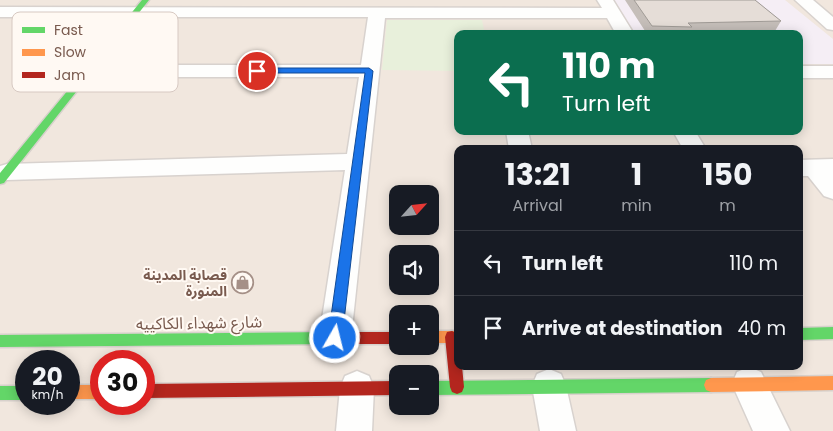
<!DOCTYPE html>
<meta charset="utf-8">
<style>
body{margin:0;font-family:Poppins,"Noto Sans Arabic",sans-serif;background:#20242c;color:#f1f3f6;height:100vh;display:flex;flex-direction:column;font-size:19px;white-space:nowrap}
*{box-sizing:border-box;margin:0}
p{font-size:16px;color:#9ea1a6}
.icon{flex:none;width:28px;height:28px;fill:none;stroke:currentColor;stroke-width:2;stroke-linecap:round;stroke-linejoin:round}
.map{position:relative;flex:1;overflow:hidden}
.sheet{position:absolute;left:454px;top:145px;width:349px;height:225px;display:flex;flex-direction:column;background:#171b24;border-radius:10px;box-shadow:0 2px 12px #0003}
.sheet>*{flex:none}
.top-card{position:absolute;left:454px;top:30px;width:349px;height:105px;border-radius:10px;box-shadow:0 2px 12px #0003;background:#0b6e4f;color:#fff;overflow:hidden}
.needle{width:32px;rotate:63deg}
.fabs{position:absolute;left:389px;top:185px;display:grid;gap:10px}
.fabs a{display:grid;place-items:center;width:50px;height:50px;border-radius:10px;background:#171b24;box-shadow:0 2px 12px #0003;font-size:25px}
.speed{position:absolute;left:15px;top:350px;display:flex;gap:10px;font-size:25px;font-weight:700;text-align:center}
.speed>*{display:grid;place-content:center;width:65px;height:65px;border-radius:50%;background:#171b24;box-shadow:0 2px 12px #0003;line-height:1}
.speed small{font-size:12px;font-weight:400}
.speed .limit{border:8px solid #d22;background:#fff;color:#111}
.pin{position:absolute;display:grid;place-items:center;width:42px;height:42px;color:#fff;margin:-21px;border:2px solid #fff;border-radius:50%;box-shadow:0 1px 5px #0007}
.me{position:absolute;width:55px;margin:-28px;rotate:8deg;stroke-linejoin:round;filter:drop-shadow(0 0 4px #0008)}
.turn{display:flex;align-items:center;gap:18px;height:105px;padding:0 25px;font-size:22px}
.turn .icon{width:65px;height:65px;stroke-width:2.5}
.turn b{display:block;font-size:35px;line-height:42px}
.eta{display:flex;justify-content:space-evenly;align-items:center;height:85px;text-align:center}
.eta b{font-size:30px;font-weight:700;line-height:35px}
ul{padding:0;list-style:none}
li{display:flex;align-items:center;gap:15px;height:65px;padding:0 25px;border-top:1px solid #363941}
li div{flex:1}
li b{display:block;font-size:19px}
li em{font-style:normal}
.map>svg:first-child{display:block}
.residential{fill:#f1e7de;fill-rule:evenodd}
.education{fill:#f5eef5}
.green{fill:#e8f0db}
.lines{fill:none;stroke-linecap:round;stroke-linejoin:round}
.street-casing{stroke:#d8d2ce;stroke-width:3}
.fast-casing{stroke:#d8d1cc;stroke-width:3}
.slow-casing{stroke:#d8d1cc;stroke-width:3}
.jam-casing{stroke:#d8d1cc;stroke-width:3}
.street{fill:#fefefd;fill-rule:evenodd}
.fast{fill:#63d668;fill-rule:evenodd}
.slow{fill:#ff974d;fill-rule:evenodd}
.jam{fill:#b3261e;fill-rule:evenodd}
.wall{fill:#c5beb9}
.building{fill:#e5ddd7;stroke:#a09b96}
.route{fill:#1a73e8;stroke:#114b97}
.labels{text-anchor:middle;dominant-baseline:central;stroke-width:4;stroke-linejoin:round;paint-order:stroke}
.poi-label{font-size:14px;font-weight:bold;fill:#795a4e;stroke:#fff9f3;text-anchor:end}
.near-street-label{font-size:16px;fill:#795a4e;stroke:#fff9f3}
.key{fill:#fff9f3;stroke:#d7c9c2;stroke-width:1}
.key-label{font-size:14px;fill:#795a4e}
</style>
<div class="map">
<svg width="833" height="431" viewBox="0 0 833 431">
<rect width="100%" height="100%" fill="#f8f5f0"/>
<path class="residential" d="M0 0H833V431H0ZM458 34H799V131H458ZM458 149H799V366H458ZM398 194H430V226H398ZM398 254H430V286H398ZM398 314H430V346H398ZM26 361H69V404H26ZM101 361H144V404H101ZM398 374H430V406H398Z"/>
<path class="education" d="M614 0H785L833 39V64H799V34H634Z"/>
<path class="green" d="M387 20H482L485 34H458L457 71 382 70Z"/>
<g class="lines">
<defs>
<path id="street" d="M597 0H613L634 34H616L607 18H385L351 338 346 349 335 353 324 349 319 338 345 170 7 180 0 178V166L7 164 347 154 359 77H89L82 75 79 71 82 67 89 65H361L368 17H0V7L602 8Z
M795 0H813L833 17V30L827 29Z
M799 66H833V78H799Z
M506 131H528L532 149H509Z
M673 131H695L706 149H683Z
M833 159V199L824 196 808 176H799V160Z
M749 367 761 372 790 431H753L732 384 737 372Z
M549 369 561 374 566 386 576 431H540L532 386 537 374Z
M357 371 369 376 374 388 372 431H336L340 388 345 376Z"/>
<path id="fast" d="M142 0H149L4 183 0 184V173Z
M833 327V339L799 340V328Z
M333 332 338 333 340 338 338 343 333 344 0 347V335Z
M711 378 716 380 718 385 716 390 711 392 430 395V381Z
M0 386H26V400H0Z"/>
<path id="slow" d="M430 331H458V343H430Z
M833 376V390L711 392 706 390 704 385 706 380 711 378Z
M69 385H101V399H69Z"/>
<path id="jam" d="M452 331 458 334V366H462L464 387 462 392 457 394 452 392 450 387 445 337 447 332Z
M333 332H398V344H333L328 343 326 338 328 333Z
M398 381V395L144 398V384Z"/>
</defs>
<use href="#street" class="street-casing"/>
<use href="#fast" class="fast-casing"/>
<use href="#slow" class="slow-casing"/>
<use href="#jam" class="jam-casing"/>
<use href="#street" class="street"/>
<use href="#fast" class="fast"/>
<use href="#slow" class="slow"/>
<use href="#jam" class="jam"/>
</g>
<path class="wall" d="M625 0H755L781 21 775 31 689 32V34H647Z"/>
<path class="building" d="M634 0H755L781 21 688 23 692 27 652 26Z"/>
<path class="route" d="M369 68 373 71 342 338 340 343 335 345 330 343 328 338 365 73H257L253 71 257 68Z"/>
<defs>
<symbol id="shop-ring" viewBox="-11 -11 22 22"><circle r="9.5" fill="#fff9f3" stroke="#a59087" stroke-width="1.5"/><path d="M-5-2.5h2.3a2.7 3.5 0 0 1 5.4 0H5L5.5 6h-11ZM-1.5-2.5h3a1.5 2.3 0 0 0-3 0Z" fill="#a59087"/></symbol>
</defs>
<g fill-rule="evenodd">
<use href="#shop-ring" x="230" y="270" width="25" height="25"/>
</g>
<g class="labels">
<g class="poi-label">
<text x="227" y="275">قصابة المدينة<tspan x="227" dy="16">المنورة</tspan></text>
</g>
<g class="near-street-label">
<text transform="translate(199 323) rotate(-1)">شارع شهداء الكاكييه</text>
</g>
</g>
<rect x="12" y="12" width="166" height="80" rx="8" class="key"/>
<rect x="22" y="27" width="23" height="6" fill="#63d668"/>
<rect x="22" y="49" width="23" height="7" fill="#ff974d"/>
<rect x="22" y="72" width="23" height="6" fill="#b3261e"/>
<g class="key-label">
<text x="54" y="35">Fast</text>
<text x="54" y="57">Slow</text>
<text x="54" y="80">Jam</text>
</g>
</svg>
<div class="fabs">
<a><svg class="needle" viewBox="-14 -14 28 28"><path d="M0-13l5 13h-10z" fill="#e53935"/><path d="M0 13l5-13h-10z" fill="#9ea1a6"/></svg></a>
<a><svg class="icon" aria-label="sound" viewBox="0 0 24 24"><path d="M4 9h4l5-4v14l-5-4H4zM17 9q2 3 0 6"/></svg></a>
<a>+</a>
<a>−</a>
</div>
<div class="speed"><div>20<small>km/h</small></div><div class="limit">30</div></div>
<div class="pin" style="left:257px;top:71px;background:#d93025"><svg class="icon" aria-label="arrive" viewBox="0 0 24 24"><path d="M6 21V4h12l-3 4 3 4H6"/></svg></div>
<svg class="me" style="left:335px;top:338px" viewBox="-20 -20 40 40"><circle r="17" fill="#1a73e8" stroke="#fff" stroke-width="3"/><path d="M0-11L8 9 0 5-8 9z" fill="#fff"/></svg>
<div class="top-card">
<div class="turn"><svg class="icon" aria-label="left" viewBox="0 0 24 24"><path d="M17 20v-9H6M10 6l-5 5 5 5"/></svg><div><b>110 m</b>Turn left</div></div>
</div>
<section class="sheet">
<div class="eta">
<div><b>13:21</b><p>Arrival</p></div>
<div><b>1</b><p>min</p></div>
<div><b>150</b><p>m</p></div>
</div>
<ul>
<li><svg class="icon" aria-label="left" viewBox="0 0 24 24"><path d="M17 20v-9H6M10 6l-5 5 5 5"/></svg><div><b>Turn left</b></div><em>110 m</em></li>
<li><svg class="icon" aria-label="arrive" viewBox="0 0 24 24"><path d="M6 21V4h12l-3 4 3 4H6"/></svg><div><b>Arrive at destination</b></div><em>40 m</em></li>
</ul>
</section>
</div>
